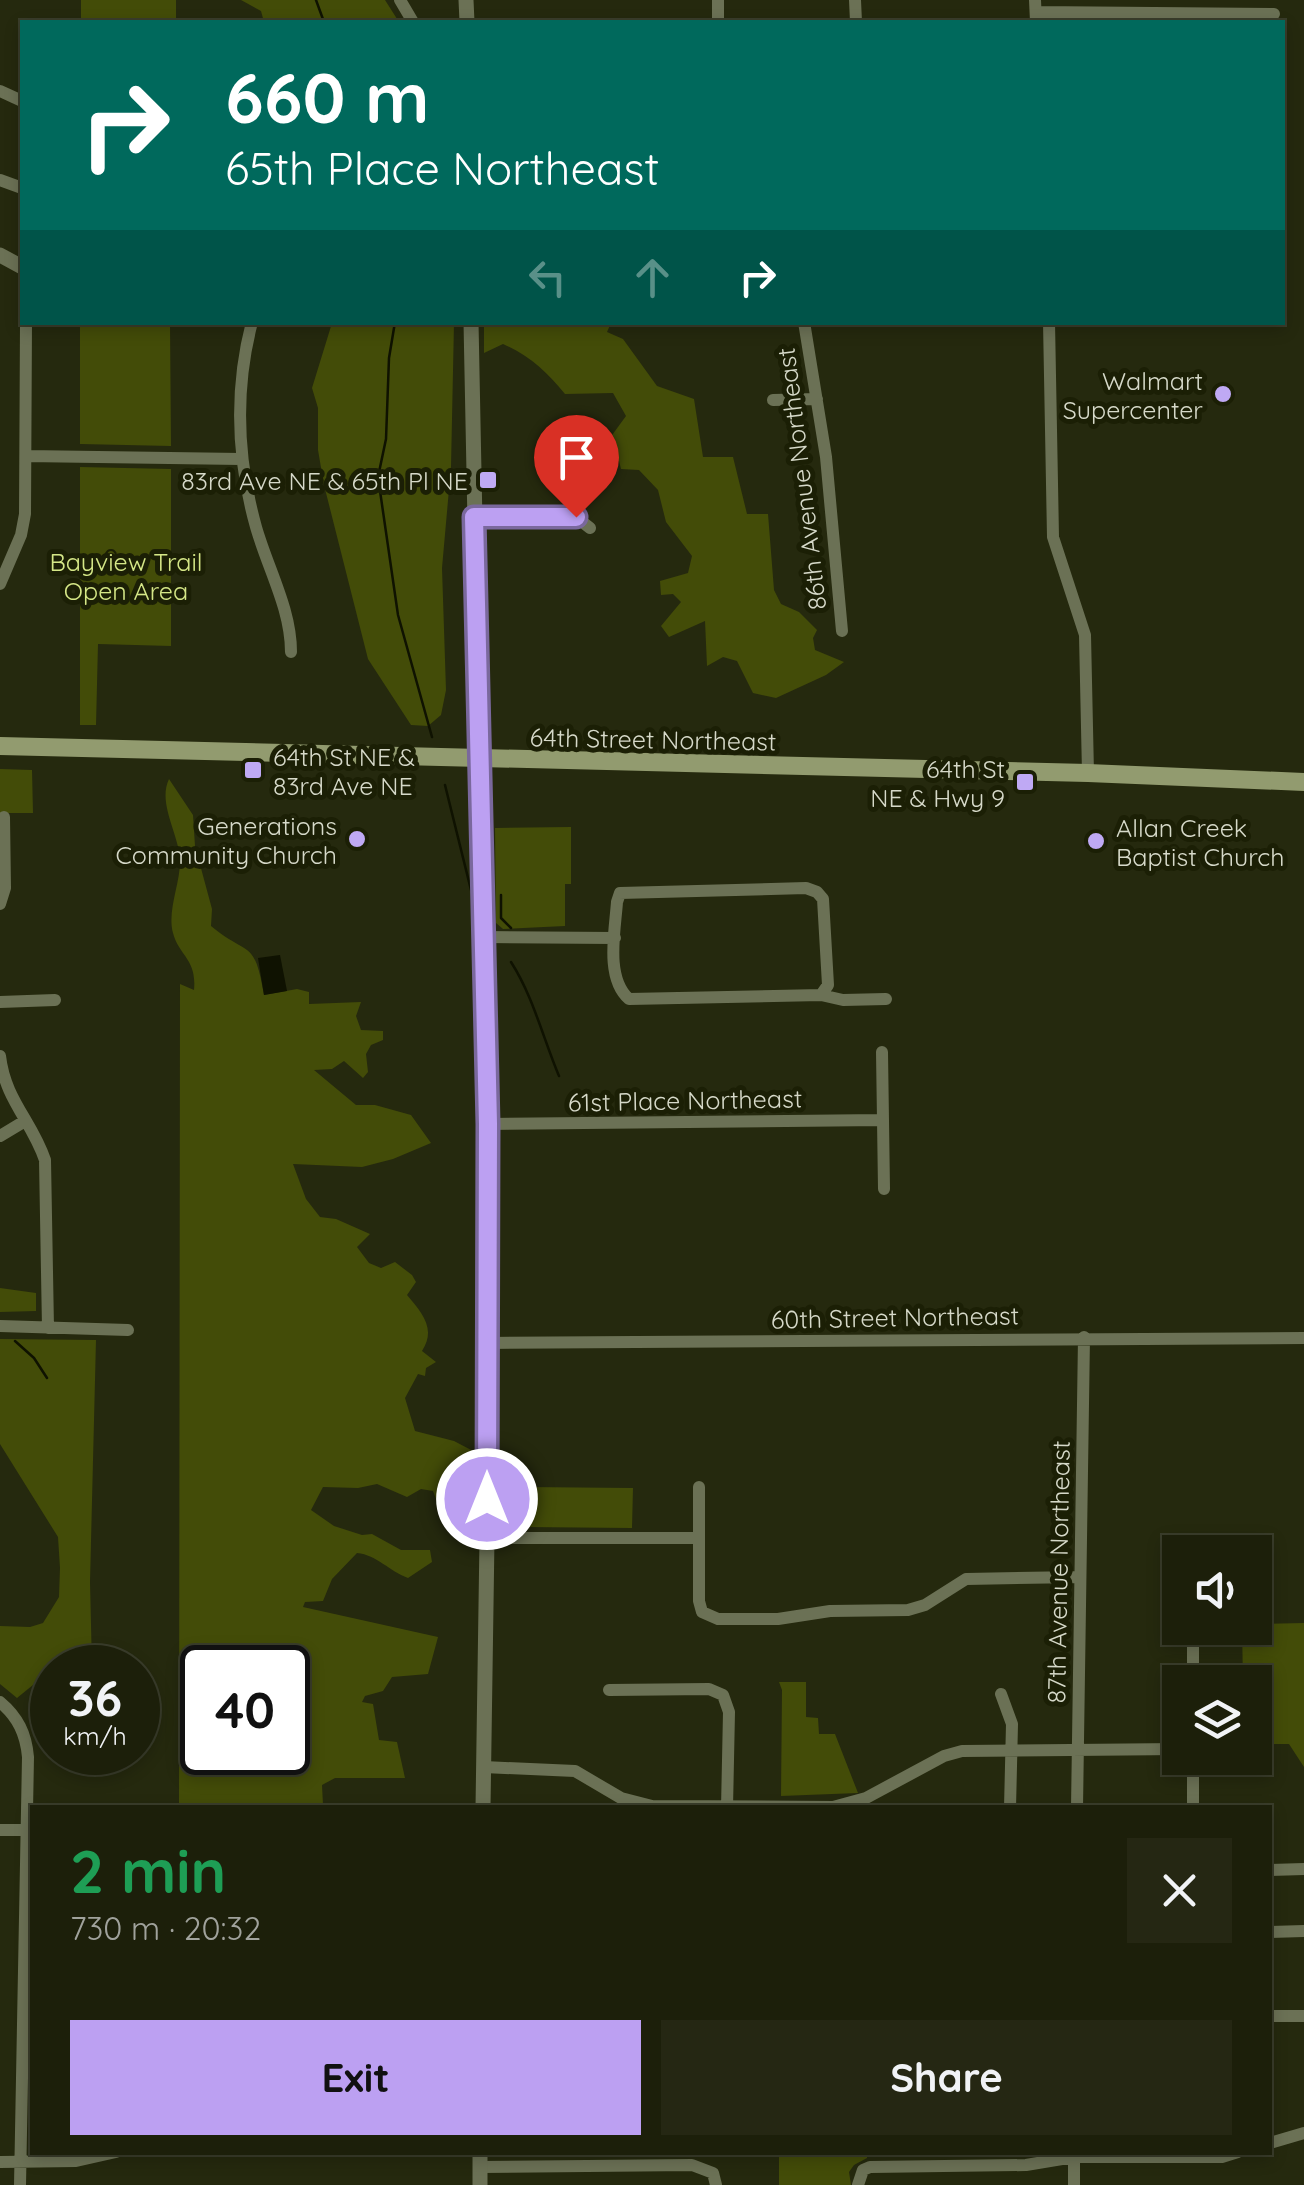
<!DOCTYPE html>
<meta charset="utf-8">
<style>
body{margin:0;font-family:Quicksand,sans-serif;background:#252713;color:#f1f3f6;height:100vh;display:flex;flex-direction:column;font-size:38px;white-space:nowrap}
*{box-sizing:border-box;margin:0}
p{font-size:32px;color:#a0a29c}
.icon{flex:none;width:55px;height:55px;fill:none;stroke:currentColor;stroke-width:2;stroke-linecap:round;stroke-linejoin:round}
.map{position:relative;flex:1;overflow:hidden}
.sheet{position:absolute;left:30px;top:1805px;width:1242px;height:350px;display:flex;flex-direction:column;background:#1c1f0a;border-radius:0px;box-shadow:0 5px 15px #0003,0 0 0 2px #3a3d2b}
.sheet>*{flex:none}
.banner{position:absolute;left:20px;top:20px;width:1265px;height:305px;border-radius:0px;box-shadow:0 5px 15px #0003,0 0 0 2px #3a3d2b;background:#00695c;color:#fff;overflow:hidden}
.tools{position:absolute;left:1162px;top:1535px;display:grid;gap:20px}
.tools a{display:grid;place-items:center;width:110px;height:110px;border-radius:0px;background:#1c1f0a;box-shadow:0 5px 15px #0003,0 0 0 2px #3a3d2b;font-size:50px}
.speed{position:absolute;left:30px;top:1645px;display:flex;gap:20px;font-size:50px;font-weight:700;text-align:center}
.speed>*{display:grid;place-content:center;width:130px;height:130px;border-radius:50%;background:#1c1f0a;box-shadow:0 5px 15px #0003,0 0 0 2px #3a3d2b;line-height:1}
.speed small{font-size:25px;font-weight:400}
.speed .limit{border:5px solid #111;border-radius:15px;background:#fff;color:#111}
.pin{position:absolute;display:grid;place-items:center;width:85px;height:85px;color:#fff;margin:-102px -42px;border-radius:50% 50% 50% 0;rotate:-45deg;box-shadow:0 0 10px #0007}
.pin .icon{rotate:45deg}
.me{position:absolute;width:110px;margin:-55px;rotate:0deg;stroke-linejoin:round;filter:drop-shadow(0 0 8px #0008)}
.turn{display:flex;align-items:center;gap:35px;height:210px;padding:0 40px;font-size:45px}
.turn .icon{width:130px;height:130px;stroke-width:2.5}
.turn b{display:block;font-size:70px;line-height:85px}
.lanes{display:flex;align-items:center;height:95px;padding:0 40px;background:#0003;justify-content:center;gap:50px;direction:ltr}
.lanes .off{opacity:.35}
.round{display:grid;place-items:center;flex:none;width:105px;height:105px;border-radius:0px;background:#252713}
.headline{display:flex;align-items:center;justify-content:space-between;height:170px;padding:0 40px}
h1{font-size:60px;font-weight:700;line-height:75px;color:#1e9e55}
.primary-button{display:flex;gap:20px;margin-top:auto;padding:20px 40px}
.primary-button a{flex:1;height:115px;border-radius:0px;background:#bca0f2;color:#111;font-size:40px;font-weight:700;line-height:115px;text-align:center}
.primary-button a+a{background:#252713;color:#f1f3f6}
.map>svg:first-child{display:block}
.green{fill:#434c08;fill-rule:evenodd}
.water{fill:#0f1201}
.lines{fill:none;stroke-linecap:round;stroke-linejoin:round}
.stream{stroke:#0f1201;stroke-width:2.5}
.minor{stroke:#6b7155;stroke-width:12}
.tertiary{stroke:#6b7155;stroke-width:15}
.secondary{stroke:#929b6f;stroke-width:18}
.route-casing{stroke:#7a689d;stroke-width:25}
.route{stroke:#bca0f2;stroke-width:18}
.poi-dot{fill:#bfa9f4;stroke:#1b1f05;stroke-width:4}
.labels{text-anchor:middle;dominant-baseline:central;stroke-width:10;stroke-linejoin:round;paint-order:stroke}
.poi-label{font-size:25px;fill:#d6d9c9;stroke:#1b1f05;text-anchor:end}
.street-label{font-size:25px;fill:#d6d9c9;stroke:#1b1f05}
.park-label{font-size:25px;fill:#d5e787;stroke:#1b1f05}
</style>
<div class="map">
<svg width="1304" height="2185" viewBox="0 0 1304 2185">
<rect width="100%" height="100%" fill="#25290e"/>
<path class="green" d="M81 0H176V22H81Z
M241 0H385L399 22H264L261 11Z
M80 323H170L171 446 80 444Z
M332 323H454L451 467 442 568 446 690 441 715 428 726 411 725 368 659 324 485 318 450V408L312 388Z
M484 323H611L607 332 623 339 657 386 694 399 703 457H733L747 514H768L774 590 781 604 799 612 817 630 813 638 815 650 844 662 826 675 776 698 753 693 737 661 723 657 707 666 705 621 669 637 661 626 681 602 673 594 661 595 660 581 688 573 692 556 666 522 658 490 639 470 621 469 619 461 581 463 557 434 565 423 607 442 626 416 613 393 565 394C547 372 530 356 503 344L484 353Z
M80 467 171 469V646L98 644 96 725H80Z
M0 769 32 770 33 813H0Z
M169 779 193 815 195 846 212 909 211 926C250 958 254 938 264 995L297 989 309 992V1004L361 1002 356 1016 361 1030 383 1031V1040L371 1045 366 1054 368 1072 363 1078 344 1061 332 1069 314 1070 356 1105H375L411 1115 431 1143 393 1159 362 1167 293 1164 306 1199 320 1217 336 1219 370 1234 357 1247 369 1263 381 1268 395 1262 412 1275 416 1282 407 1295C421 1312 437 1328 422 1351L436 1362 426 1368 425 1376 418 1374 405 1398 415 1431 454 1441 475 1452 472 1525H465V1497L454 1494 438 1504 433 1491 421 1489 407 1497 377 1484 358 1488 323 1487 311 1510 334 1526 362 1535 372 1534 401 1550H430L432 1562 408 1578C389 1571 377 1555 357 1553L332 1579 323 1601 305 1602 303 1607 438 1637 428 1674 392 1677 383 1691 365 1696 362 1702 373 1704 379 1740 397 1742 405 1778H335L322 1785 323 1805 179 1807 180 984 194 990C197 959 179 956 173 933 167 911 180 884 180 862 180 835 157 804 169 779ZM202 1668H288V1752H202Z
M571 827V884H565V926L503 929 496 923 495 828Z
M0 1288 36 1293V1311L0 1312Z
M0 1339 96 1340 90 1582 92 1667 52 1668V1676H44L17 1698 0 1684V1626L30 1627 43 1623 59 1597 60 1568 58 1537 0 1444Z
M525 1487 633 1488 632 1528 524 1527Z
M1304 1623V1767L1289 1744H1255V1682H1243L1242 1628H1255V1624Z
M779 1682H806V1717L818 1718 819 1734H835L858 1793 781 1796 782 1690Z
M779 2153V2152L867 2153V2158L854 2165 849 2172 851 2185H779Z"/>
<path class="water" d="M280 955 287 991 264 995 258 958Z"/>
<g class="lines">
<path class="stream" d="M316 0 324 22
M395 322 389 358 386 439 378 477 398 615 432 737
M445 785 471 890
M501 895V918L511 928
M511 962C533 996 543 1038 559 1076
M15 1341 34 1358 47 1378"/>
<path class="minor" d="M400 0 413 22
M718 0V22
M855 0 856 22
M1035 0 1036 22
M1036 12 1274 14
M0 91 22 101
M0 180 22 188
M252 322C234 391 237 459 256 527 268 569 291 609 291 652
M804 322 826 457 842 631
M1049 322 1053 537 1085 635 1088 773
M773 400 817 399
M26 456 241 459
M473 517H576L590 528
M0 584 21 535 25 514 26 322
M0 904 5 888 4 817
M484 937 615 938
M821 995 828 985 823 899 817 892 806 888 620 893 617 902C615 931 605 978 629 999L821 995 843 1000 886 999
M0 1002 55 1000
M882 1052 884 1189
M0 1056C5 1100 32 1121 45 1160L48 1328
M487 1124 882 1120
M0 1136 25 1121
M0 1326 128 1330
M487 1343 1304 1338
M699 1487V1601L702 1612 718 1619H778L830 1611 908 1610 925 1605 966 1579 1080 1577
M487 1538H699
M1193 1634V1682
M609 1690 709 1689 723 1695 729 1712 727 1808
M1001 1694 1012 1724 1010 1808
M0 1702C18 1717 26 1734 28 1757L20 2185
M1193 1758V1808
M484 1767 575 1771 621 1798 652 1806 833 1807 866 1798 944 1756 962 1751 1180 1749
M1077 1808 1084 1337
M0 1830H28
M1270 1870 1304 1869
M1270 1932 1304 1931
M1270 2016H1304
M1270 2143 1304 2133
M0 2162 76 2161 116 2152
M480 2167 692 2165 713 2173 716 2185
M858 2185 863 2170 870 2167 1026 2165 1074 2157H1222L1238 2152
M1074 2185V2153"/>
<path class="tertiary" d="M466 0 467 22
M0 255 22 267
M471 322 487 1124V1538L483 1808
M480 2185V2152"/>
<path class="secondary" d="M0 746 1088 773 1304 782"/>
</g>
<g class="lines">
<defs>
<path id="route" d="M487 1499 488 1124 474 517H576"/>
</defs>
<use href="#route" class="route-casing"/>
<use href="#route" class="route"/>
</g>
<g class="poi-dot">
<circle cx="1223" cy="394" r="10"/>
<rect x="478" y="470" width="20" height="20" rx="5"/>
<rect x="243" y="760" width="20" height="20" rx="5"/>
<rect x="1015" y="772" width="20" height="20" rx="5"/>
<circle cx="357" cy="839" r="10"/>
<circle cx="1096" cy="841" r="10"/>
</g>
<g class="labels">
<g class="poi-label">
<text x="1203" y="380">Walmart<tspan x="1203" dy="29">Supercenter</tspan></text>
<text x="468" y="480">83rd Ave NE &amp; 65th Pl NE</text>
<text x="273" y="756" text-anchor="start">64th St NE &amp;<tspan x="273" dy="29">83rd Ave NE</tspan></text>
<text x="1005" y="768">64th St<tspan x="1005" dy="29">NE &amp; Hwy 9</tspan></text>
<text x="337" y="825">Generations<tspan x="337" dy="29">Community Church</tspan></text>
<text x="1116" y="827" text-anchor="start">Allan Creek<tspan x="1116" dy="29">Baptist Church</tspan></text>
</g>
<g class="street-label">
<text transform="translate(801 479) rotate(-97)">86th Avenue Northeast</text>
<text transform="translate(653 739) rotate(1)">64th Street Northeast</text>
<text transform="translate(685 1100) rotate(-1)">61st Place Northeast</text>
<text transform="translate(895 1317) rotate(-1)">60th Street Northeast</text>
<text transform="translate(1058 1572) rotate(-89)">87th Avenue Northeast</text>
</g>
<g class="park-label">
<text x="126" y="561">Bayview Trail<tspan x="126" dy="29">Open Area</tspan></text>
</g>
</g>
</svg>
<div class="tools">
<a><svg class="icon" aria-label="sound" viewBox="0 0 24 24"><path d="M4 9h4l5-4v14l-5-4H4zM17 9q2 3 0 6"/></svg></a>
<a><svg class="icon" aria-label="layers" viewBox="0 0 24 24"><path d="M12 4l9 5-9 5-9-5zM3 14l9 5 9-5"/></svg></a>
</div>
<div class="speed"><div>36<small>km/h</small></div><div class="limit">40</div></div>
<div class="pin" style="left:576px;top:517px;background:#d93025"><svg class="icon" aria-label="arrive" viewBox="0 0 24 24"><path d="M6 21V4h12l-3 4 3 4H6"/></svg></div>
<svg class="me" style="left:487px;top:1499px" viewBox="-20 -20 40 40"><circle r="17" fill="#bca0f2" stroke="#fff" stroke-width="3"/><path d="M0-11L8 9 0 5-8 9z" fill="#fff"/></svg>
<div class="banner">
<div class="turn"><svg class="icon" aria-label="right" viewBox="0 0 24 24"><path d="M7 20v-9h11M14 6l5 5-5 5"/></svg><div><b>660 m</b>65th Place Northeast</div></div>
<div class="lanes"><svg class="icon off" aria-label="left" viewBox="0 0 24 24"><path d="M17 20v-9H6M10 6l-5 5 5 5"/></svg><svg class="icon off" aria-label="ahead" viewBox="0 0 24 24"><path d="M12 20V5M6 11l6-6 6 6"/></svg><svg class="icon" aria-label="right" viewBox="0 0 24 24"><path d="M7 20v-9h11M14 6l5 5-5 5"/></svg></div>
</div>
<section class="sheet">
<div class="headline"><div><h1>2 min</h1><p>730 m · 20:32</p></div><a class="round"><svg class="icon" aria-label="close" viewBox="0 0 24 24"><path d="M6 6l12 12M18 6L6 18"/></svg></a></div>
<div class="primary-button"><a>Exit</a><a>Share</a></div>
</section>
</div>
